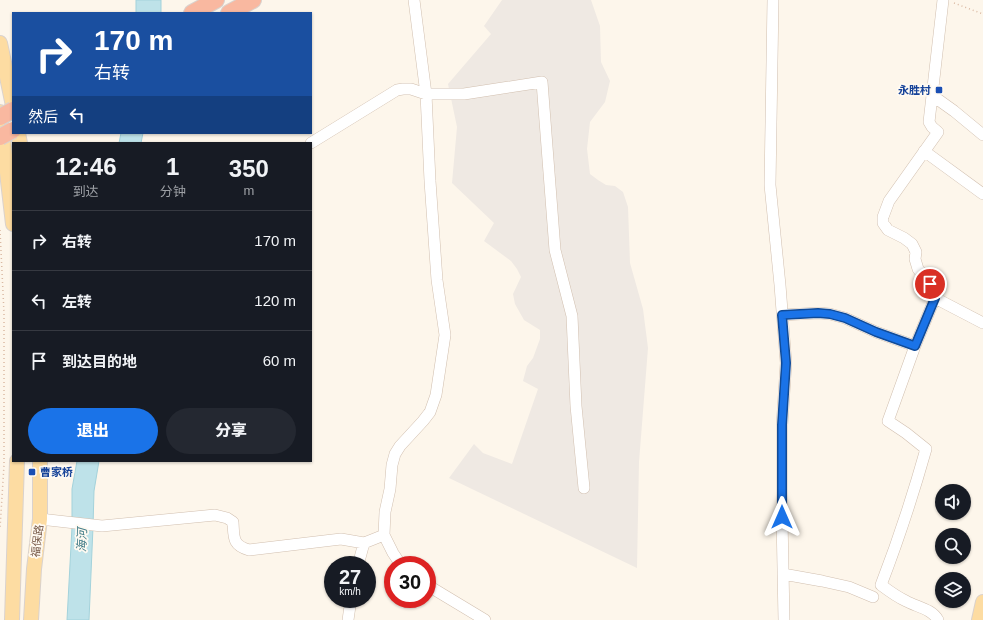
<!DOCTYPE html>
<html lang="zh">
<meta charset="utf-8">
<style>
body{margin:0;font-family:Arial,"Noto Sans SC",sans-serif;background:#242831;color:#f1f3f6;height:100vh;display:flex;flex-direction:column;font-size:15px;white-space:nowrap}
*{box-sizing:border-box;margin:0}
p{font-size:13px;color:#9ea1a6}
.icon{flex:none;width:22px;height:22px;fill:none;stroke:currentColor;stroke-width:2;stroke-linecap:round;stroke-linejoin:round}
.map{position:relative;flex:1;overflow:hidden}
.drawer{position:absolute;left:12px;top:142px;width:300px;height:320px;display:flex;flex-direction:column;background:#171b24;border-radius:0px;box-shadow:0 1px 3px #0004}
.drawer>*{flex:none}
.banner{position:absolute;left:12px;top:12px;width:300px;height:122px;border-radius:0px;box-shadow:0 1px 3px #0004;background:#1a4fa0;color:#fff;overflow:hidden}
.buttons{position:absolute;left:935px;top:484px;display:grid;gap:8px}
.buttons a{display:grid;place-items:center;width:36px;height:36px;border-radius:50%;background:#171b24;box-shadow:0 1px 3px #0004;font-size:20px}
.speed{position:absolute;left:324px;top:556px;display:flex;gap:8px;font-size:20px;font-weight:700;text-align:center}
.speed>*{display:grid;place-content:center;width:52px;height:52px;border-radius:50%;background:#171b24;box-shadow:0 1px 3px #0004;line-height:1}
.speed small{font-size:10px;font-weight:400}
.speed .limit{border:6px solid #d22;background:#fff;color:#111}
.pin{position:absolute;display:grid;place-items:center;width:34px;height:34px;color:#fff;margin:-17px;border:2px solid #fff;border-radius:50%;box-shadow:0 1px 4px #0007}
.me{position:absolute;width:44px;margin:-22px;rotate:0deg;stroke-linejoin:round;filter:drop-shadow(0 0 3px #0008)}
.turn{display:flex;align-items:center;gap:14px;height:84px;padding:0 16px;font-size:18px}
.turn .icon{width:52px;height:52px;stroke-width:2.5}
.turn b{display:block;font-size:28px;line-height:34px}
.then{display:flex;align-items:center;height:38px;padding:0 16px;background:#0003;gap:8px;font-size:15px}
.eta{display:flex;justify-content:space-evenly;align-items:center;height:68px;text-align:center}
.eta b{font-size:24px;font-weight:800;line-height:28px}
.action{display:flex;gap:8px;margin-top:auto;padding:8px 16px}
.action a{flex:1;height:46px;border-radius:24px;background:#1a73e8;color:#fff;font-size:16px;font-weight:800;line-height:46px;text-align:center}
.action a+a{background:#242831;color:#f1f3f6}
ul{padding:0;list-style:none}
li{display:flex;align-items:center;gap:12px;height:60px;padding:0 16px;border-top:1px solid #363941}
li div{flex:1}
li b{display:block;font-size:15px}
li em{font-style:normal}
.map>svg:first-child{display:block}
.industrial{fill:#efe9e3}
.water{fill:#bee2e9;stroke:#a3d2db}
.lines{fill:none;stroke-linecap:round;stroke-linejoin:round}
.minor-casing{stroke:#d1bfaf;stroke-width:12}
.major-casing{stroke:#dad2cd;stroke-width:16}
.highway-casing{stroke:#dad2cd;stroke-width:18}
.path{stroke:#dab9a3;stroke-width:1.5;stroke-dasharray:1 3;stroke-linecap:butt}
.minor{stroke:#fff;stroke-width:11}
.major{stroke:#fddca2;stroke-width:14}
.highway{stroke:#f9b8a0;stroke-width:16}
.highway-bridge-casing{stroke:#dad2cd;stroke-width:18;stroke-linecap:butt}
.highway-bridge{stroke:#f9b8a0;stroke-width:16}
.route-casing{stroke:#114b97;stroke-width:10}
.route{stroke:#1a73e8;stroke-width:7}
.transit-dot{fill:#1a4fb4;stroke:#fffaf2;stroke-width:1.5}
.labels{text-anchor:middle;dominant-baseline:central;stroke-width:3.5;stroke-linejoin:round;paint-order:stroke}
.transit-label{font-size:11px;font-weight:bold;fill:#164399;stroke:#fffaf2;text-anchor:end}
.street-label{font-size:11px;fill:#7a5d4c;stroke:#fffaf2}
.water-label{font-size:12px;font-style:italic;fill:#417b87;stroke:#fffaf2}
</style>
<div class="map">
<svg width="983" height="620" viewBox="0 0 983 620">
<rect width="100%" height="100%" fill="#fdf6eb"/>
<path class="industrial" d="M502 0H591L600 26 601 62 610 81 605 102 590 122 587 149 590 174 598 180 606 185 615 186 623 192 628 207 630 263 643 309 648 348 639 462 637 568 449 478 474 444 483 453 512 464 538 389 523 381 527 366 533 358 540 339V330L524 320 515 304 513 294 521 277 517 269 511 261 484 241 494 223 452 183 457 127 448 84 491 34 484 26Z"/>
<path class="water" d="M136 0H161V13H136Z
M121 133H143L141 143H119Z
M77 461H99L94 491 93 527 89 620H67L72 527V489Z"/>
<g class="lines">
<defs>
<path id="minor" d="M773 0 770 185 780 285 786 363 782 425V517L784 620
M933 96 954 111 983 135
M311 143 397 90 403 89H411L426 94H464L542 82 555 250 572 316 576 406 584 488
M924 151 983 194
M935 298 932 293 930 284 918 269 915 259 916 252 912 244 904 238 888 230 883 223V217L889 201 938 132 932 127 929 122 943 0
M782 315 819 313 830 314 845 318 876 332 915 346
M40 519 102 526 215 515 227 518 233 522C234 537 232 545 249 550L341 539 364 543 384 535 385 512 390 489 392 465 395 454 400 446 423 421 430 412 436 395 445 335 437 280 430 181 426 94 414 0
M384 535 393 553 401 565
M358 565 364 543
M783 574 822 581 849 587 873 597
M427 585 485 620
M348 620 351 599
M938 620C932 609 917 607 906 601 897 597 889 591 881 585 898 541 913 495 926 449L906 433 888 421 915 346 935 298 983 323"/>
<path id="major" d="M0 43 13 106
M0 112 13 224
M18 133 20 143
M12 620 17 461
M31 620 34 569 40 519V461
M979 620 983 602"/>
<path id="highway" d="M192 13 216 0
M229 13 253 0"/>
</defs>
<use href="#minor" class="minor-casing"/>
<use href="#major" class="major-casing"/>
<use href="#highway" class="highway-casing"/>
<path class="path" d="M954 3 983 14
M0 230 4 313V465L0 529"/>
<use href="#minor" class="minor"/>
<use href="#major" class="major"/>
<use href="#highway" class="highway"/>
<defs>
<path id="highway-bridge" d="M0 117 13 110
M0 137 13 130"/>
</defs>
<use href="#highway-bridge" class="highway-bridge-casing"/>
<use href="#highway-bridge" class="highway-bridge"/>
</g>
<g class="lines">
<defs>
<path id="route" d="M782 517V425L786 363 782 315 818 313 830 314 845 318 876 332 915 346 935 298 932 293 930 284"/>
</defs>
<use href="#route" class="route-casing"/>
<use href="#route" class="route"/>
</g>
<g class="transit-dot">
<rect x="935" y="86" width="8" height="8" rx="2"/>
<rect x="28" y="468" width="8" height="8" rx="2"/>
</g>
<g class="labels">
<g class="transit-label">
<text x="931" y="90">永胜村</text>
<text x="40" y="472" text-anchor="start">曹家桥</text>
</g>
<g class="street-label">
<text transform="translate(37 541) rotate(-83)">福保路</text>
</g>
<g class="water-label">
<text transform="translate(82 540) rotate(-88)">海河</text>
</g>
</g>
</svg>
<div class="buttons">
<a><svg class="icon" aria-label="sound" viewBox="0 0 24 24"><path d="M4 9h4l5-4v14l-5-4H4zM17 9q2 3 0 6"/></svg></a>
<a><svg class="icon" aria-label="search" viewBox="0 0 24 24"><circle cx="10" cy="10" r="6"/><path d="M15 15l6 6"/></svg></a>
<a><svg class="icon" aria-label="layers" viewBox="0 0 24 24"><path d="M12 4l9 5-9 5-9-5zM3 14l9 5 9-5"/></svg></a>
</div>
<div class="speed"><div>27<small>km/h</small></div><div class="limit">30</div></div>
<div class="pin" style="left:930px;top:284px;background:#d93025"><svg class="icon" aria-label="arrive" viewBox="0 0 24 24"><path d="M6 21V4h12l-3 4 3 4H6"/></svg></div>
<svg class="me" style="left:782px;top:517px" viewBox="-20 -20 40 40"><path d="M0-17L14 15 0 8-14 15z" fill="#1a73e8" stroke="#fff" stroke-width="4"/></svg>
<div class="banner">
<div class="turn"><svg class="icon" aria-label="right" viewBox="0 0 24 24"><path d="M7 20v-9h11M14 6l5 5-5 5"/></svg><div><b>170 m</b>右转</div></div>
<div class="then">然后<svg class="icon" aria-label="left" viewBox="0 0 24 24"><path d="M17 20v-9H6M10 6l-5 5 5 5"/></svg></div>
</div>
<section class="drawer">
<div class="eta">
<div><b>12:46</b><p>到达</p></div>
<div><b>1</b><p>分钟</p></div>
<div><b>350</b><p>m</p></div>
</div>
<ul>
<li><svg class="icon" aria-label="right" viewBox="0 0 24 24"><path d="M7 20v-9h11M14 6l5 5-5 5"/></svg><div><b>右转</b></div><em>170 m</em></li>
<li><svg class="icon" aria-label="left" viewBox="0 0 24 24"><path d="M17 20v-9H6M10 6l-5 5 5 5"/></svg><div><b>左转</b></div><em>120 m</em></li>
<li><svg class="icon" aria-label="arrive" viewBox="0 0 24 24"><path d="M6 21V4h12l-3 4 3 4H6"/></svg><div><b>到达目的地</b></div><em>60 m</em></li>
</ul>
<div class="action"><a>退出</a><a>分享</a></div>
</section>
</div>
